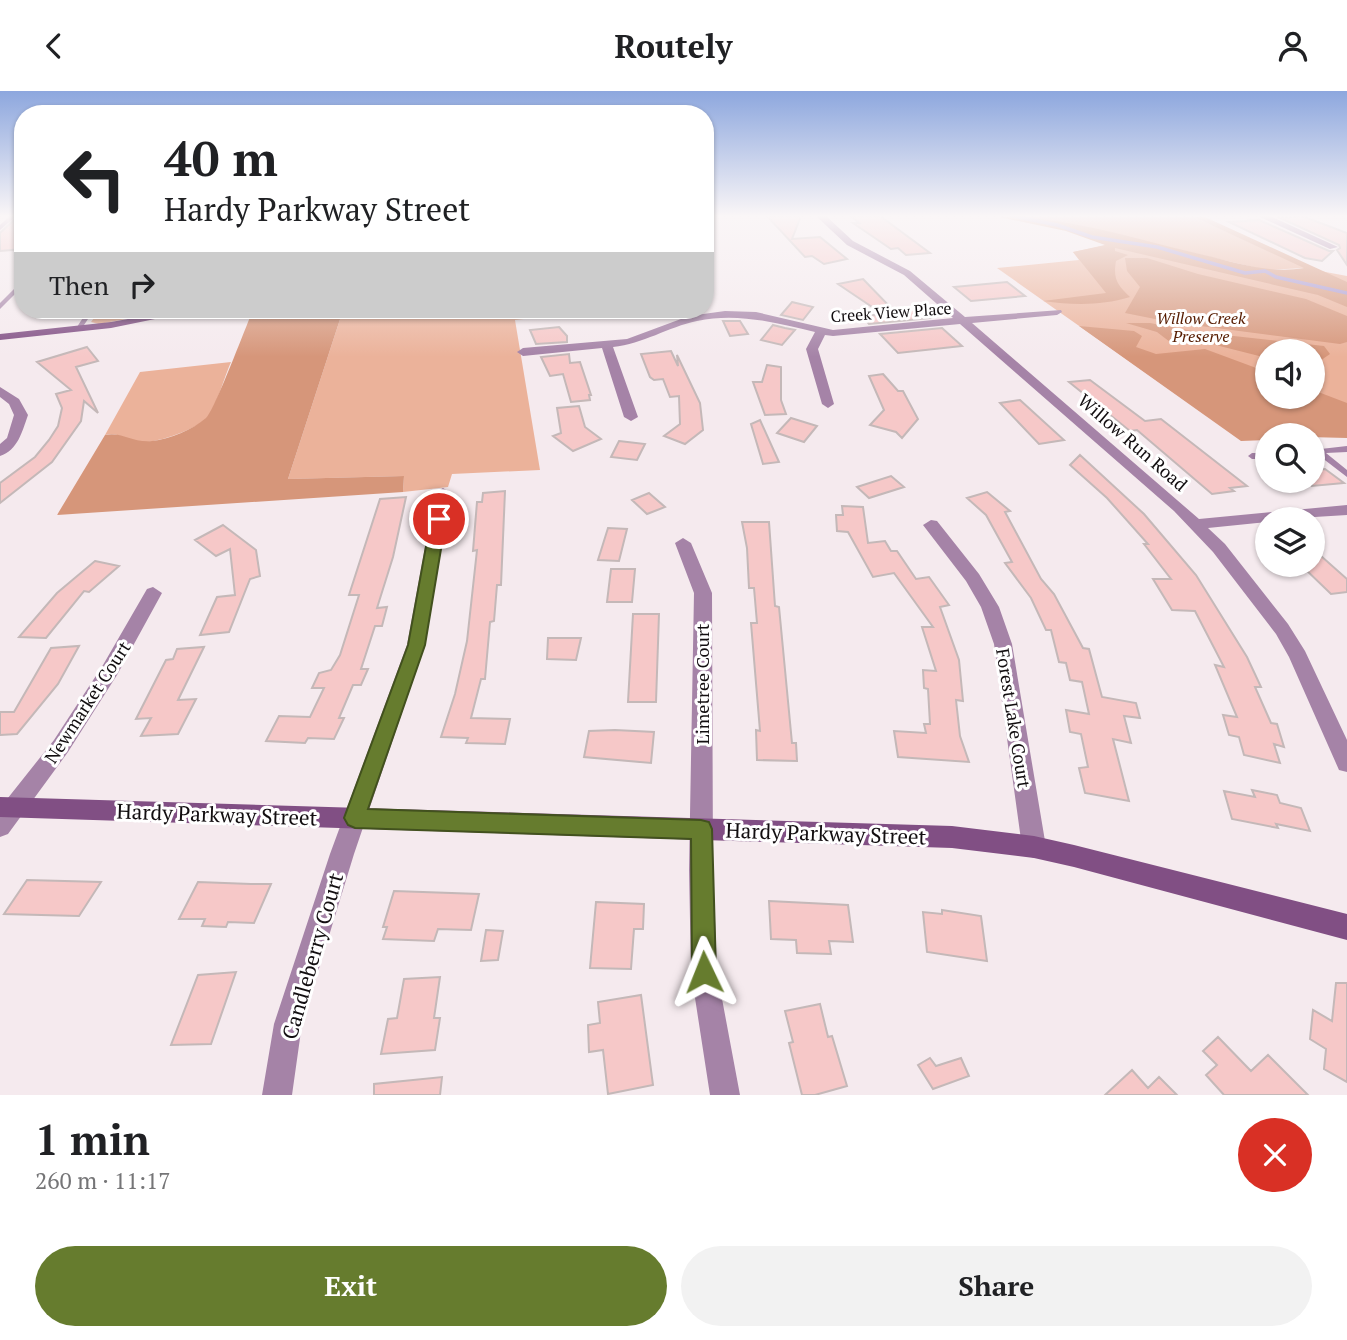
<!DOCTYPE html>
<meta charset="utf-8">
<style>
body{margin:0;font-family:"PT Serif",serif;background:#f2f2f2;color:#202124;height:100vh;display:flex;flex-direction:column;font-size:26px;white-space:nowrap}
*{box-sizing:border-box;margin:0}
p{font-size:23px;color:#757577}
.icon{flex:none;width:38px;height:38px;fill:none;stroke:currentColor;stroke-width:2;stroke-linecap:round;stroke-linejoin:round}
.map{position:relative;height:1004px;overflow:hidden}
.drawer{display:flex;flex-direction:column;background:#fff;flex:1}
.drawer>*{flex:none}
.guide{position:absolute;left:14px;top:14px;width:700px;height:214px;border-radius:28px;box-shadow:0 2px 5px #0004;background:#fff;color:#202124;overflow:hidden}
.buttons{position:absolute;left:1255px;top:248px;display:grid;gap:14px}
.buttons a{display:grid;place-items:center;width:70px;height:70px;border-radius:50%;background:#fff;box-shadow:0 2px 5px #0004;font-size:35px}
.pin{position:absolute;display:grid;place-items:center;width:60px;height:60px;color:#fff;margin:-30px;border:4px solid #fff;border-radius:50%;box-shadow:0 2px 7px #0007}
.me{position:absolute;width:77px;margin:-38px;rotate:358deg;stroke-linejoin:round;filter:drop-shadow(0 0 5px #0008)}
.turn{display:flex;align-items:center;gap:24px;height:147px;padding:0 35px;font-size:32px}
.turn .icon{width:91px;height:91px;stroke-width:2.5}
.turn b{display:block;font-size:49px;line-height:60px}
.then{display:flex;align-items:center;height:66px;padding:0 35px;background:#0003;gap:14px;font-size:26px}
.round{display:grid;place-items:center;flex:none;width:74px;height:74px;border-radius:37px;background:#f2f2f2}
.overview{display:flex;align-items:center;justify-content:space-between;height:119px;padding:0 35px}
h1{font-size:42px;font-weight:800;line-height:52px}
.button{display:flex;gap:14px;margin-top:auto;padding:14px 35px}
.button a{flex:1;height:80px;border-radius:42px;background:#667c2e;color:#fff;font-size:28px;font-weight:800;line-height:80px;text-align:center}
.button a+a{background:#f2f2f2;color:#202124}
header{display:flex;justify-content:space-between;align-items:center;height:91px;padding:0 35px;background:#fff;font-size:32px;font-weight:800}
.map>svg:first-child{display:block}
.green{fill:#ebb29a;fill-rule:evenodd}
.forest{fill:#d6967a}
.lines{fill:none;stroke-linecap:round;stroke-linejoin:round}
.stream{stroke:#a593ce;stroke-width:3.5}
.building{fill:#f6c8c8;stroke:#c4b8b8;stroke-width:2}
.lane{fill:#a583a7;fill-rule:evenodd}
.street{fill:#a583a7;fill-rule:evenodd}
.secondary{fill:#814f84;fill-rule:evenodd}
.route{fill:#667c2e;stroke:#42511e;stroke-width:2}
.labels{text-anchor:middle;dominant-baseline:central;stroke-width:6;stroke-linejoin:round;paint-order:stroke}
.far-street-label{font-size:16px;fill:#120e10;stroke:#fff}
.far-park-label{font-size:16px;font-style:italic;fill:#561c00;stroke:#fff}
.street-label{font-size:18px;fill:#120e10;stroke:#fff}
.near-street-label{font-size:21px;fill:#120e10;stroke:#fff}
</style>
<header><svg class="icon" aria-label="back" viewBox="0 0 24 24"><path d="M15 5l-7 7 7 7"/></svg>Routely<svg class="icon" aria-label="person" viewBox="0 0 24 24"><circle cx="12" cy="8" r="4"/><path d="M4 21q1-7 8-7t8 7"/></svg></header>
<div class="map">
<svg width="1347" height="1004" viewBox="0 0 1347 1004">
<rect width="100%" height="100%" fill="#f5eaee"/>
<path class="green" d="M1025 126H1194L1306 177 1266 179 1078 135Z
M1131 149 1274 183 1315 179 1347 185V337L1234 344 997 177 1079 169 1073 161ZM1267 261H1312V306H1267Z
M100 219H176L99 233 91 231Z
M343 219H603L515 229 540 379 452 383 448 396 403 401 404 385 288 388Z
M231 271C225 284 216 317 207 327 195 339 153 354 136 351 124 349 118 340 105 344L140 281Z"/>
<path class="forest" d="M999 126C1068 125 1138 149 1204 164 1238 172 1270 183 1304 177L1194 126H1205L1347 191V216L1318 204 1115 157V160L1128 164 1116 170C1113 188 1117 194 1130 206 1100 215 1073 214 1043 210L1106 202 1073 161 1105 154 1066 140Z
M1125 167H1147L1198 183 1306 208 1347 225V251L1340 253 1170 231 1125 222 1140 196 1127 180Z
M253 219H267L266 224 304 219H343L288 388 404 385 403 401 57 424 105 344C121 340 132 352 152 350 170 348 192 339 206 327 214 321 246 235 253 219Z
M1126 232H1150L1198 241 1324 255 1330 263 1314 274 1312 261H1267V267L1192 248 1170 251 1157 241Z
M1079 235 1134 240 1142 245 1136 256 1156 263 1205 258 1267 281V306H1312L1313 299 1347 312V347L1267 345V349L1241 350Z"/>
<g class="lines">
<path class="stream" d="M1013 125 1057 134 1092 146 1157 156 1245 182 1265 180 1276 186 1347 202"/>
</g>
<path class="building" d="M18 125H23V158L0 160V142Z
M767 125H801L792 148 820 146 847 168 824 173 812 165 805 166Z
M851 125H880L930 162 906 164 898 157 891 158 853 132H859Z
M1302 125 1347 142V174L1337 159 1340 157 1339 154 1280 127Z
M1259 129 1329 160H1333L1322 170 1305 167 1229 131Z
M863 188 892 218 917 216 930 227 869 233 860 222 887 226 838 193Z
M1007 191 1025 205 971 210 954 196Z
M792 211 813 216 803 229 781 224Z
M723 230H740L748 243 730 245Z
M773 234 785 237 795 239 782 254 761 249Z
M559 236 567 245V251L536 253 530 239Z
M942 237 962 255 898 262 880 243Z
M87 256 98 270 76 276 98 322 84 310 81 330 52 371 0 412V392L35 366 49 349 58 335 62 317 56 303 71 299 37 271Z
M671 260 678 275 677 264 700 312 703 339 685 353 664 345 680 333 679 305 670 306 663 288 654 289 650 286 641 263Z
M569 263 570 272 580 271 591 304H589L590 309 571 311 563 283 550 285 541 266Z
M767 274 781 276V309L786 323 765 324 753 291H762Z
M883 283 898 300H903L918 328 902 347 896 341 870 334 884 319 869 285Z
M1090 289 1145 330 1161 328 1247 395 1230 397 1234 400 1212 403 1137 339 1130 340 1069 291Z
M1020 309 1064 349 1039 353 1000 312Z
M579 315 585 336 601 348 573 360 553 345 561 342 557 317Z
M791 327 817 335 804 351 777 342Z
M760 329 779 371 763 373 751 333Z
M619 350 645 353 637 369 611 366Z
M1080 364 1144 423 1196 484 1247 566 1261 596H1255L1271 632 1277 633 1284 656 1274 653 1280 672 1244 664 1239 646 1229 644 1223 624 1237 626 1215 574 1224 576 1195 520 1172 519 1153 488H1171L1144 453H1148L1107 407 1070 374Z
M1325 378 1344 392 1312 395V379Z
M891 385 904 396 869 407 857 396Z
M505 400 501 494H497L494 530 490 531 485 588H481L471 627 510 628 505 653 466 652 468 647 441 646 455 603 467 550 477 459 473 460 477 411H482L483 402Z
M987 401 1010 420 1005 421 1041 488 1054 503 1083 557 1089 558 1102 606 1136 612 1140 627 1124 625 1131 652 1113 648 1129 710 1085 702 1079 677 1088 676 1081 643 1070 641 1066 619 1089 623 1082 591 1070 589 1066 572 1059 571 1051 539H1046L1031 507 1005 472 1012 471 986 424 967 407Z
M649 402 665 416 647 423 632 409Z
M406 406 393 466 377 517 387 516 382 535H375L361 578H368L361 594H353L339 627H344L334 648 308 647 305 652 266 650 279 625 310 626 324 597H312L319 582 331 579 340 564 359 504H349L380 408Z
M842 415 863 416 868 452 885 450 891 460H897L916 488 929 486 949 514 940 516 959 569 963 610 956 609 960 645 969 671 898 666 894 640 926 642 924 633H930L928 598 924 597 923 579 936 580 922 536H933L894 482 873 486 848 441 837 440 836 424H843Z
M742 431H769L775 515 779 516 792 652H796L797 670 757 669 756 639 760 640 751 532H757L754 497H749L747 457Z
M223 434 256 459 260 485 250 488 229 541 200 544 217 506 235 504 230 458 216 465 195 449Z
M608 437 627 438 619 470 598 469Z
M1312 457 1347 488V501L1331 503 1301 474H1312Z
M95 470 119 475 89 501 84 500 46 547 19 546 57 502Z
M611 478H635L632 511H607Z
M633 523H659L656 611H628Z
M548 547H581L576 569 547 568Z
M79 555 58 593 17 643 0 644V621H14L51 557Z
M204 556 178 609 196 608 178 643 141 645 151 627 136 628 166 569 173 568 177 558Z
M615 639 654 641 651 672 584 666 589 640Z
M1252 699 1277 704 1280 712 1301 717 1310 740 1276 733 1278 737 1232 728 1224 700 1255 706Z
M27 789 101 791 79 825 4 823Z
M198 791 251 793H271L254 832 228 831 226 836 202 835 205 828H179Z
M394 800 479 803 471 839 438 838 434 850 383 848 387 836H383Z
M769 810 848 814 853 851 829 850 831 863 797 862 796 849 771 848Z
M596 811 644 813 643 838H634L631 878 590 877Z
M942 819 981 825 987 870 927 861 923 821 942 823Z
M486 839 503 840 498 869 481 870Z
M236 881 211 953 171 954 198 884Z
M440 886 434 927H440L435 959 381 963 388 928 397 927 404 888Z
M1336 892H1347V991L1324 978 1326 958 1310 948 1313 919 1332 930Z
M641 904 653 994 608 1003 603 959 589 961 588 934 600 932 598 911Z
M820 913 828 946 832 945 847 995 815 1004H802L789 952 793 951 785 920Z
M1218 946 1251 980 1268 964 1308 1004H1224L1206 984 1217 974 1203 960Z
M930 967 936 975 961 967 969 985 933 998 918 974Z
M1132 979 1148 997 1159 986 1177 1004H1105Z
M442 986 440 1004H374V993Z"/>
<g class="lines">
<path class="lane" d="M10 125H16L0 139V134Z
M23 189V195L0 218V212Z
M88 219H94L80 240H76L75 239Z
M1347 355V361L1326 362 1347 379V386L1317 363H1312V359Z
M1267 362V368H1252L1248 365 1252 362Z"/>
<path class="street" d="M816 125H826L853 150 910 180 965 226 1061 219 1062 221 1057 224 972 232 1199 428 1347 414V424L1267 429V431L1208 437 1225 453 1288 533 1305 560 1347 649V681L1339 679 1289 566 1276 543 1213 461 1174 420 960 233 833 245 825 244 818 258 834 313 828 317 822 313 806 258 815 241C776 232 738 221 697 230 668 236 643 253 613 256L638 326 631 330 624 326 602 257 523 265 517 261 523 257 627 248 689 225 725 220 756 221 833 239 953 227 904 184 847 154Z
M1258 125H1270L1338 156 1330 158Z
M0 296 19 308 28 324C22 341 18 359 0 365V353L7 347 14 324 9 313 0 306Z
M443 397 451 402 425 554 354 763 302 933 292 1004H262L274 933 330 763 407 554 435 402Z
M931 429 937 430 979 483 999 516 1012 553 1046 756 1042 764 1034 767 1026 764 1022 756 994 553 981 516 966 490 923 434Z
M683 447 691 452 712 502 713 779 717 881 740 1004H710L691 881 689 779 694 502 675 452Z
M153 496 162 502 117 584 68 661 8 743 0 746V717L54 649 103 574 147 498Z"/>
<path class="secondary" d="M178 219H199L111 237 0 249V243L111 231Z
M0 706 952 735 1034 745 1074 754 1347 823V849L1074 776 1034 767 952 757 0 726Z"/>
</g>
<linearGradient id="sky" x2="0" y2="1"><stop stop-color="#8da7de"/><stop offset="0.47" stop-color="#faf6f7"/><stop offset="1" stop-color="#faf6f7" stop-opacity="0"/></linearGradient>
<rect width="1347" height="266" fill="url(#sky)"/>
<path class="route" d="M439 424 446 428 425 554 368 718 701 729 709 731 712 738 716 881 713 889 704 893 695 889 692 881 691 748 355 737 348 734 344 727 408 554 431 428Z"/>
<g class="labels">
<g class="far-street-label">
<text transform="translate(891 221) rotate(-4)">Creek View Place</text>
</g>
<g class="far-park-label">
<text x="1201" y="227">Willow Creek<tspan x="1201" dy="18">Preserve</tspan></text>
</g>
<g class="street-label">
<text transform="translate(1133 351) rotate(41)">Willow Run Road</text>
<text transform="translate(702 593) rotate(-90)">Limetree Court</text>
<text transform="translate(87 611) rotate(-57)">Newmarket Court</text>
<text transform="translate(1014 627) rotate(81)">Forest Lake Court</text>
</g>
<g class="near-street-label">
<text transform="translate(217 723) rotate(2)">Hardy Parkway Street</text>
<text transform="translate(826 742) rotate(2)">Hardy Parkway Street</text>
<text transform="translate(312 865) rotate(-74)">Candleberry Court</text>
</g>
</g>
</svg>
<div class="buttons">
<a><svg class="icon" aria-label="sound" viewBox="0 0 24 24"><path d="M4 9h4l5-4v14l-5-4H4zM17 9q2 3 0 6"/></svg></a>
<a><svg class="icon" aria-label="search" viewBox="0 0 24 24"><circle cx="10" cy="10" r="6"/><path d="M15 15l6 6"/></svg></a>
<a><svg class="icon" aria-label="layers" viewBox="0 0 24 24"><path d="M12 4l9 5-9 5-9-5zM3 14l9 5 9-5"/></svg></a>
</div>
<div class="pin" style="left:439px;top:428px;background:#d93025"><svg class="icon" aria-label="arrive" viewBox="0 0 24 24"><path d="M6 21V4h12l-3 4 3 4H6"/></svg></div>
<svg class="me" style="left:704px;top:881px" viewBox="-20 -20 40 40"><path d="M0-17L14 15 0 8-14 15z" fill="#667c2e" stroke="#fff" stroke-width="4"/></svg>
<div class="guide">
<div class="turn"><svg class="icon" aria-label="left" viewBox="0 0 24 24"><path d="M17 20v-9H6M10 6l-5 5 5 5"/></svg><div><b>40 m</b>Hardy Parkway Street</div></div>
<div class="then">Then<svg class="icon" aria-label="right" viewBox="0 0 24 24"><path d="M7 20v-9h11M14 6l5 5-5 5"/></svg></div>
</div>
</div>
<section class="drawer">
<div class="overview"><div><h1>1 min</h1><p>260 m · 11:17</p></div><a class="round" style="background:#d93025;color:#fff"><svg class="icon" aria-label="close" viewBox="0 0 24 24"><path d="M6 6l12 12M18 6L6 18"/></svg></a></div>
<div class="button"><a>Exit</a><a>Share</a></div>
</section>
